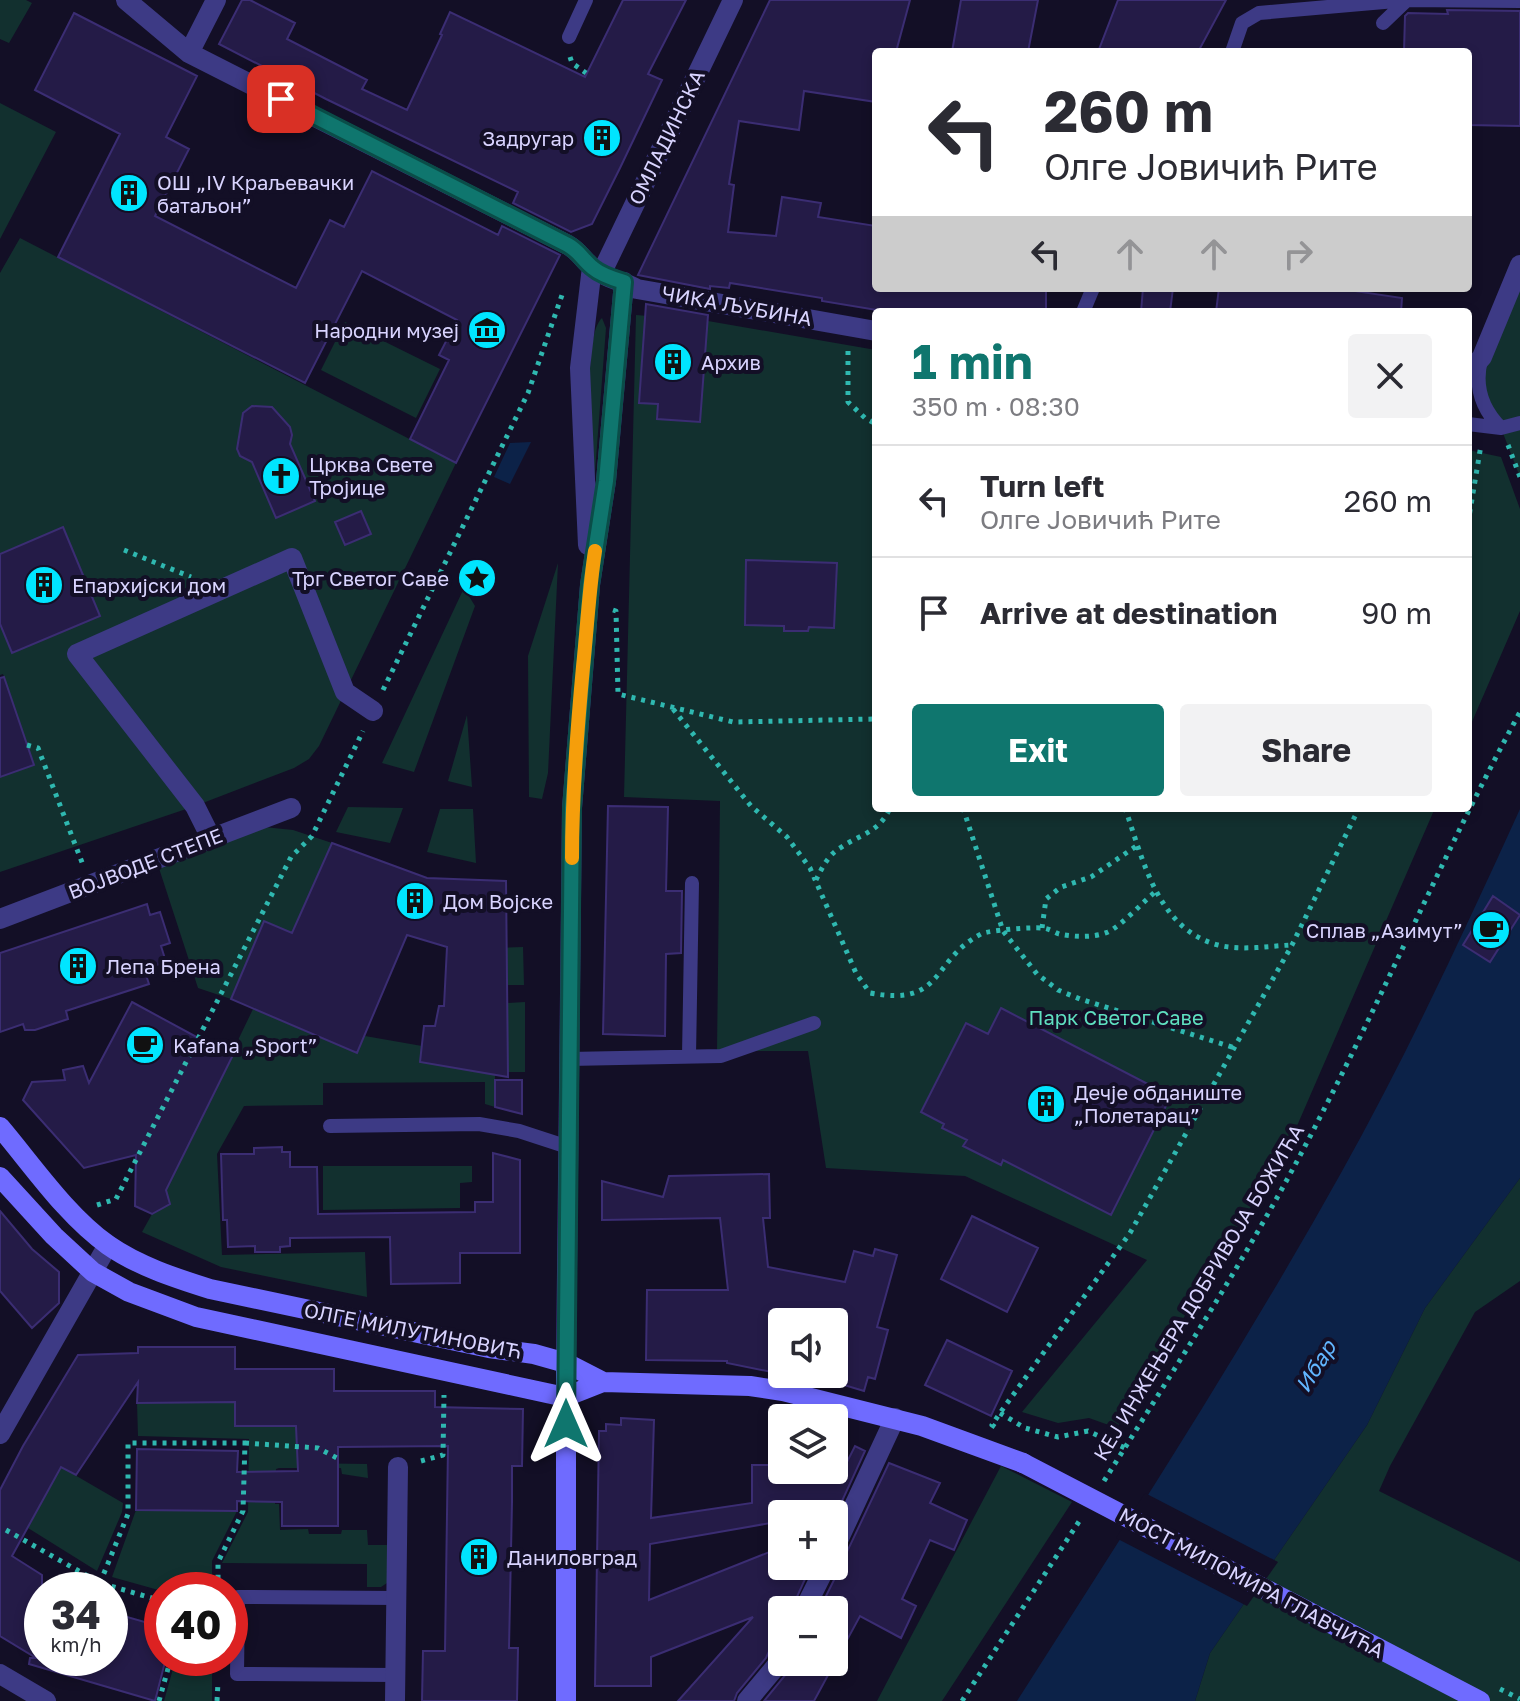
<!DOCTYPE html>
<meta charset="utf-8">
<style>
body{margin:0;font-family:"Golos Text",sans-serif;background:#f2f2f3;color:#2b2b33;height:100vh;display:flex;flex-direction:column;font-size:30px;white-space:nowrap}
*{box-sizing:border-box;margin:0}
p{font-size:26px;color:#7c7c81}
.icon{flex:none;width:44px;height:44px;fill:none;stroke:currentColor;stroke-width:2;stroke-linecap:round;stroke-linejoin:round}
.map{position:relative;flex:1;overflow:hidden}
.drawer{position:absolute;left:872px;top:308px;width:600px;height:504px;display:flex;flex-direction:column;background:#fff;border-radius:8px;box-shadow:0 4px 12px #0003}
.drawer>*{flex:none}
.top-card{position:absolute;left:872px;top:48px;width:600px;height:244px;border-radius:8px;box-shadow:0 4px 12px #0003;background:#fff;color:#2b2b33;overflow:hidden}
.buttons{position:absolute;left:768px;top:1308px;display:grid;gap:16px}
.buttons a{display:grid;place-items:center;width:80px;height:80px;border-radius:8px;background:#fff;box-shadow:0 4px 12px #0003;font-size:40px}
.speed{position:absolute;left:24px;top:1572px;display:flex;gap:16px;font-size:40px;font-weight:700;text-align:center}
.speed>*{display:grid;place-content:center;width:104px;height:104px;border-radius:50%;background:#fff;box-shadow:0 4px 12px #0003;line-height:1}
.speed small{font-size:20px;font-weight:400}
.speed .limit{border:12px solid #d22;background:#fff;color:#111}
.pin{position:absolute;display:grid;place-items:center;width:68px;height:68px;color:#fff;margin:-34px;border-radius:16px;box-shadow:0 4px 12px #0006}
.me{position:absolute;width:88px;margin:-44px;rotate:0deg;stroke-linejoin:round;filter:drop-shadow(0 0 6px #0008)}
.turn{display:flex;align-items:center;gap:28px;height:168px;padding:0 40px;font-size:36px}
.turn .icon{width:104px;height:104px;stroke-width:2.5}
.turn b{display:block;font-size:56px;line-height:68px}
.lanes{display:flex;align-items:center;height:76px;padding:0 40px;background:#0003;justify-content:center;gap:40px;direction:ltr}
.lanes .off{opacity:.35}
.round{display:grid;place-items:center;flex:none;width:84px;height:84px;border-radius:8px;background:#f2f2f3}
.summary{display:flex;align-items:center;justify-content:space-between;height:136px;padding:0 40px}
h1{font-size:48px;font-weight:700;line-height:60px;color:#0f766e}
.cta{display:flex;gap:16px;margin-top:auto;padding:16px 40px}
.cta a{flex:1;height:92px;border-radius:8px;background:#0f766e;color:#fff;font-size:32px;font-weight:700;line-height:92px;text-align:center}
.cta a+a{background:#f2f2f3;color:#2b2b33}
ul{padding:0;list-style:none}
li{display:flex;align-items:center;gap:24px;height:112px;padding:0 40px;border-top:2px solid #e1e1e2}
li div{flex:1}
li b{display:block;font-size:30px}
li em{font-style:normal}
.map>svg:first-child{display:block}
.green{fill:#12302f}
.water{fill:#0c2248}
.pier{fill:#130f26}
.building{fill:#241b47;stroke:#3b2d73;stroke-width:2}
.lines{fill:none;stroke-linecap:round;stroke-linejoin:round}
.path{stroke:#2fb8b0;stroke-width:5;stroke-dasharray:4 6;stroke-linecap:butt}
.lane{stroke:#3d3a85;stroke-width:14}
.street{stroke:#3d3a85;stroke-width:20}
.secondary{stroke:#6f6bff;stroke-width:20}
.path-bridge{stroke:#2fb8b0;stroke-width:5;stroke-dasharray:4 6;stroke-linecap:butt}
.secondary-bridge{stroke:#6f6bff;stroke-width:20}
.route-casing{stroke:#0a4d48;stroke-width:20}
.route{stroke:#0f766e;stroke-width:14}
.slow{stroke:#f59e0b;stroke-width:14}
.labels{text-anchor:middle;dominant-baseline:central;stroke-width:8;stroke-linejoin:round;paint-order:stroke}
.street-label{font-size:20px;fill:#d9d4ff;stroke:#130f26}
.poi-label{font-size:20px;fill:#d9d4ff;stroke:#130f26;text-anchor:start}
.park-label{font-size:20px;fill:#5fe0c0;stroke:#130f26}
.water-label{font-size:22px;font-style:italic;fill:#62b6ff;stroke:#130f26}
</style>
<div class="map">
<svg width="1520" height="1701" viewBox="0 0 1520 1701">
<rect width="100%" height="100%" fill="#130f26"/>
<path class="green" d="M0 0H26L32 3 9 43 0 39Z
M0 103 56 132 0 239Z
M20 238 456 463 319 746 309 759 294 768 195 806 0 872V777L34 765 3 674 0 675V273Z
M1520 256V477L1501 428 1478 381Z
M636 315 708 321 876 350V808H1435L1290 1142 1117 1428 1089 1418 1058 1423 1022 1412 1147 1260 965 1176 826 1168 808 1051H717L720 801 624 797Z
M602 318 606 328 594 485C593 453 581 337 602 318Z
M345 322 440 369 416 418 321 370Z
M1468 450 1501 457 1520 509V611L1468 731Z
M558 563 548 773 542 799 529 797 528 656Z
M464 588 475 606 414 772 382 763Z
M467 715 472 787 448 781Z
M348 807 403 808 390 843 336 832Z
M440 809H473L476 863 427 852Z
M245 825 293 830 332 843 294 934 264 921 231 999 198 988 156 859Z
M523 947 524 985H507L498 948Z
M525 1002V1072H508L507 1003Z
M253 1009 357 1053 365 1036 422 1046 420 1062 495 1073V1107L485 1104V1082L323 1083V1105L244 1106 217 1154 222 1255 365 1252 367 1297 221 1267 142 1232 152 1214 170 1204 166 1190Z
M323 1166H472V1182L460 1183V1208L323 1210Z
M1520 1178V1281L1475 1312 1390 1466 1379 1491 1520 1562V1701H1195L1210 1653 1367 1425 1425 1308Z
M235 1402 236 1426H334L298 1454V1463L367 1464 368 1478 342 1474 341 1468H279L276 1469 275 1504H279L280 1530 308 1529 309 1534H341L342 1530H367L368 1545H388L387 1583 381 1587H367V1564L222 1563 248 1512 249 1439 138 1436 137 1403Z
M1001 1466 1072 1502 942 1701H877Z
M61 1467 123 1503 122 1512 97 1571 28 1528Z
M136 1510 237 1511 212 1561V1590L162 1591 112 1577Z
M176 1658H212V1701H164Z"/>
<path class="water" d="M531 442 510 484 494 477 510 443Z
M1520 809V1178L1425 1308 1367 1425 1210 1653 1195 1701H1017C1128 1527 1240 1354 1341 1173 1407 1055 1464 932 1520 809Z"/>
<path class="pier" d="M1145 1493 1278 1562 1247 1606 1116 1538Z"/>
<path class="building" d="M242 0H250L295 23 287 39 367 80 362 89 407 110 442 35 440 34 450 12 585 77 623 0H686L648 74 662 80 620 168 592 224 571 232 513 203 518 192 326 99 219 44Z
M770 0H910L896 52H876V102L804 91 799 130 739 121 729 184 734 185 728 232 776 236 782 197 821 203 818 217 876 226V288H1046V312H889L822 301V298L730 283 729 288 710 286V289L638 275Z
M961 0H1038L1028 52H952Z
M1118 0H1226L1198 52H1098Z
M1447 10 1520 11V126L1468 125V52H1404L1405 16 1408 13 1448 14Z
M74 13 197 76 166 137 189 149 155 216 296 288 330 220 344 227 372 171 498 235 502 226 560 255 456 463 410 439 449 360 439 355 457 320 362 271 305 383 58 257 120 134 35 90Z
M1143 288H1173L1170 312H1141Z
M1219 288H1335L1402 298 1401 312H1216Z
M646 304 708 315 700 422 657 419 658 404 639 403Z
M252 406 272 407 290 427 292 435 290 444 315 501 276 518 252 462 240 456 237 449 243 413Z
M361 511 371 534 345 545 335 522Z
M63 527 100 616 12 653 0 624V554Z
M746 560 837 563 834 628 809 627 808 631H784V626L745 625Z
M4 677 34 765 0 777V678Z
M608 806 668 807 666 891H682L681 953 666 954 665 1036 603 1034Z
M332 843 427 878 506 881 508 1077 420 1062 424 1026H435L439 1006H444L447 947 407 935 357 1053 231 999 264 921 292 933Z
M1493 896 1520 915 1490 962 1463 945Z
M147 904 150 915 160 912 170 943 161 946 166 962 144 969 149 984 66 1011 68 1019 35 1030H25L23 1024 0 1032V953Z
M132 1002 202 1040 203 1037 235 1051 166 1190 170 1204 152 1214 135 1206 136 1155 84 1168 23 1100 32 1082 65 1080 63 1070 83 1066 89 1083Z
M1001 1008 1171 1096 1111 1215 1003 1160 1001 1165 963 1146 967 1140 942 1128 944 1124 921 1112 966 1023 988 1034Z
M495 1080H522V1114L495 1107Z
M282 1147V1152H290V1167H317L318 1214 475 1212V1202H493V1153L520 1160V1253H460V1283L391 1284 390 1237 290 1238V1246L280 1247V1252H255V1246L228 1247 227 1220H223L221 1154H254V1148Z
M769 1174 770 1218H763L768 1267 845 1282 854 1251 873 1256 875 1249 897 1255 877 1327 888 1330 875 1379 868 1377 864 1391 834 1382V1322H782V1374L727 1363V1361L646 1360 647 1290H728L720 1218 602 1220V1181L663 1197 669 1176Z
M0 1211 32 1249 59 1272V1303L32 1328 0 1291Z
M972 1216 1038 1248 1007 1312 941 1279Z
M947 1340 1012 1371 991 1416 925 1385Z
M138 1347H235V1369H334V1391H435V1407L523 1409 522 1466H512V1502L509 1648H518L517 1701H422L423 1651H445L448 1446 338 1447V1526H282V1502L237 1501V1511L136 1510 137 1449 238 1451 237 1472 298 1471 296 1426H235V1402L137 1403 138 1382 76 1475 61 1467 12 1556 42 1575V1658H110V1612L162 1627V1658H166L155 1701 29 1664 30 1658H36L0 1636V1490L23 1446 78 1355 138 1353Z
M621 1418 654 1420 651 1518 752 1503V1465H782V1470H834V1466H845L855 1446 865 1451 837 1512 782 1514V1521L650 1544 649 1600 782 1547V1566H811L791 1610H775L771 1647 766 1658 737 1693 734 1701H678L753 1617 651 1657V1686H595L599 1431H606V1424L621 1425Z
M889 1463 940 1483 930 1503 967 1520 954 1550 930 1540 902 1599 916 1606 901 1638 860 1616 814 1701H764L787 1673 793 1662H834V1610H819L838 1572V1561L846 1554Z"/>
<g class="lines">
<path class="path" d="M570 57 572 63 586 73
M848 351V402L865 418 876 424
M1508 445 1520 477
M1468 523 1481 445
M124 550 191 577
M613 610 616 611 618 694 733 722 876 719
M383 690 528 393 562 295
M673 709 751 806 787 837 810 868 856 973 870 993C945 1007 930 961 981 934 989 930 1032 927 1042 928 1048 928 1054 932 1059 934 1074 937 1094 938 1108 932 1122 925 1142 903 1155 892
M27 745 38 748 83 865
M963 808 1003 931 1037 974 1058 990 1080 999 1235 1048
M1125 808C1143 859 1157 929 1218 945 1241 951 1268 946 1291 945
M816 880C822 868 828 855 840 848 860 834 879 833 890 808
M1042 928 1046 899 1061 887 1091 877 1138 845
M97 1205 116 1199 291 857 312 836 363 731
M1000 1413 1025 1428 1058 1437 1088 1431 1125 1448
M995 1427 992 1425 1000 1413 1130 1233 1292 945 1359 808
M245 1443 318 1448 337 1458
M421 1461 443 1455 444 1395
M1104 1481C1178 1363 1255 1245 1318 1121 1388 986 1447 846 1520 712
M6 1530 100 1583 162 1601
M100 1583 128 1514V1443H245L243 1511 218 1562V1590
M159 1701 171 1658
M217 1701 218 1682
M962 1701 1080 1520"/>
<path class="lane" d="M1407 0 1520 1
M569 37 586 0
M1232 52 1242 23 1259 13 1407 0 1383 23
M1083 312 1093 288
M1481 360C1474 387 1482 409 1501 428
M1468 424 1501 428 1520 423
M689 1056 692 883
M569 1059 721 1056 814 1023
M330 1126 479 1124 519 1131 568 1147
M396 1675 237 1674 238 1597 397 1598"/>
<path class="street" d="M126 0 189 53 568 245C579 251 583 260 593 268 604 278 623 281 637 289L876 331
M189 53 216 0
M601 274 733 0
M1468 373 1482 357 1520 265
M588 545 580 368 592 267
M211 838 195 806 77 654 292 558 345 692 373 711
M0 919 291 808
M566 1363 572 808 590 585 606 481 624 282
M0 1434 108 1245
M834 1549 895 1418
M804 1610 826 1566
M0 1674 46 1701
M395 1701 398 1467
M747 1701 777 1665 782 1654"/>
<path class="secondary" d="M0 1127C33 1166 66 1215 108 1245 138 1266 175 1278 210 1289L489 1348 534 1354 566 1363 603 1382 750 1386 783 1391 922 1426 1023 1463
M0 1177 54 1236 93 1272 129 1292 196 1317 565 1397 603 1382
M566 1363V1701"/>
<path class="path-bridge" d="M1500 1689 1520 1699"/>
<path class="secondary-bridge" d="M1023 1463 1480 1701"/>
</g>
<g class="lines">
<defs>
<path id="route" d="M281 99 568 245C579 251 583 260 593 268 601 275 614 279 624 282L606 481 590 585 572 808 566 1424"/>
</defs>
<use href="#route" class="route-casing"/>
<use href="#route" class="route"/>
<path class="slow" d="M572 858C572 794 577 731 583 667 587 629 589 590 595 551"/>
</g>
<defs>
<symbol id="building-disc" viewBox="-11 -11 22 22"><circle r="9.5" fill="#00e5ff" stroke="#130f26"/><path d="M-4-6H4V6H1V3H-1V6H-4ZM-2.5-4.3h1.7v1.8h-1.7ZM.8-4.3h1.7v1.8H.8ZM-2.5-1h1.7V.8h-1.7ZM.8-1h1.7V.8H.8Z" fill="#111"/></symbol>
<symbol id="museum-disc" viewBox="-11 -11 22 22"><circle r="9.5" fill="#00e5ff" stroke="#130f26"/><path d="M0-6L6-3V-2H-6V-3ZM-5-1h2V3h-2ZM-1-1h2V3h-2ZM3-1h2V3H3ZM-6 4H6V6H-6Z" fill="#111"/></symbol>
<symbol id="church-disc" viewBox="-11 -11 22 22"><circle r="9.5" fill="#00e5ff" stroke="#130f26"/><path d="M-1.2-6h2.4v3.5h3.3v2.4h-3.3V6h-2.4V-.1h-3.3v-2.4h3.3Z" fill="#111"/></symbol>
<symbol id="sight-disc" viewBox="-11 -11 22 22"><circle r="9.5" fill="#00e5ff" stroke="#130f26"/><path d="M0-6L1.8-2.2L6-1.7L2.9 1.2L3.7 5.4L0 3.3L-3.7 5.4L-2.9 1.2L-6-1.7L-1.8-2.2Z" fill="#111"/></symbol>
<symbol id="cafe-disc" viewBox="-11 -11 22 22"><circle r="9.5" fill="#00e5ff" stroke="#130f26"/><path d="M-5.5-4.5H6V0H3Q3 3.5 0 3.5H-2.5Q-5.5 3.5-5.5 0ZM3-3.2v2h1.7v-2ZM-6 4.5H4V6H-6Z" fill="#111"/></symbol>
</defs>
<g fill-rule="evenodd">
<use href="#building-disc" x="580" y="116" width="44" height="44"/>
<use href="#building-disc" x="107" y="171" width="44" height="44"/>
<use href="#museum-disc" x="465" y="308" width="44" height="44"/>
<use href="#building-disc" x="651" y="340" width="44" height="44"/>
<use href="#church-disc" x="259" y="454" width="44" height="44"/>
<use href="#sight-disc" x="455" y="556" width="44" height="44"/>
<use href="#building-disc" x="22" y="563" width="44" height="44"/>
<use href="#building-disc" x="393" y="879" width="44" height="44"/>
<use href="#cafe-disc" x="1469" y="908" width="44" height="44"/>
<use href="#building-disc" x="56" y="944" width="44" height="44"/>
<use href="#cafe-disc" x="123" y="1023" width="44" height="44"/>
<use href="#building-disc" x="1024" y="1082" width="44" height="44"/>
<use href="#building-disc" x="457" y="1535" width="44" height="44"/>
</g>
<g class="labels">
<g class="street-label">
<text transform="translate(666 137) rotate(-64)">ОМЛАДИНСКА</text>
<text transform="translate(737 305) rotate(10)">ЧИКА ЉУБИНА</text>
<text transform="translate(145 863) rotate(-21)">ВОЈВОДЕ СТЕПЕ</text>
<text transform="translate(1198 1292) rotate(-59)">КЕЈ ИНЖЕЊЕРА ДОБРИВОЈА БОЖИЋА</text>
<text transform="translate(413 1330) rotate(11)">ОЛГЕ МИЛУТИНОВИЋ</text>
<text transform="translate(1252 1582) rotate(28)">МОСТ МИЛОМИРА ГЛАВЧИЋА</text>
</g>
<g class="poi-label">
<text x="574" y="138" text-anchor="end">Задругар</text>
<text x="157" y="182">ОШ „IV Краљевачки<tspan x="157" dy="23">батаљон”</tspan></text>
<text x="459" y="330" text-anchor="end">Народни музеј</text>
<text x="701" y="362">Архив</text>
<text x="309" y="464">Црква Свете<tspan x="309" dy="23">Тројице</tspan></text>
<text x="449" y="578" text-anchor="end">Трг Светог Саве</text>
<text x="72" y="585">Епархијски дом</text>
<text x="443" y="901">Дом Војске</text>
<text x="1463" y="930" text-anchor="end">Сплав „Азимут”</text>
<text x="106" y="966">Лепа Брена</text>
<text x="173" y="1045">Kafana „Sport”</text>
<text x="1074" y="1092">Дечје обданиште<tspan x="1074" dy="23">„Полетарац”</tspan></text>
<text x="507" y="1557">Даниловград</text>
</g>
<g class="park-label">
<text x="1116" y="1017">Парк Светог Саве</text>
</g>
<g class="water-label">
<text transform="translate(1315 1366) rotate(-58)">Ибар</text>
</g>
</g>
</svg>
<div class="buttons">
<a><svg class="icon" aria-label="sound" viewBox="0 0 24 24"><path d="M4 9h4l5-4v14l-5-4H4zM17 9q2 3 0 6"/></svg></a>
<a><svg class="icon" aria-label="layers" viewBox="0 0 24 24"><path d="M12 4l9 5-9 5-9-5zM3 14l9 5 9-5"/></svg></a>
<a>+</a>
<a>−</a>
</div>
<div class="speed"><div>34<small>km/h</small></div><div class="limit">40</div></div>
<div class="pin" style="left:281px;top:99px;background:#d93025"><svg class="icon" aria-label="arrive" viewBox="0 0 24 24"><path d="M6 21V4h12l-3 4 3 4H6"/></svg></div>
<svg class="me" style="left:566px;top:1424px" viewBox="-20 -20 40 40"><path d="M0-17L14 15 0 8-14 15z" fill="#0f766e" stroke="#fff" stroke-width="4"/></svg>
<div class="top-card">
<div class="turn"><svg class="icon" aria-label="left" viewBox="0 0 24 24"><path d="M17 20v-9H6M10 6l-5 5 5 5"/></svg><div><b>260 m</b>Олге Јовичић Рите</div></div>
<div class="lanes"><svg class="icon" aria-label="left" viewBox="0 0 24 24"><path d="M17 20v-9H6M10 6l-5 5 5 5"/></svg><svg class="icon off" aria-label="ahead" viewBox="0 0 24 24"><path d="M12 20V5M6 11l6-6 6 6"/></svg><svg class="icon off" aria-label="ahead" viewBox="0 0 24 24"><path d="M12 20V5M6 11l6-6 6 6"/></svg><svg class="icon off" aria-label="right" viewBox="0 0 24 24"><path d="M7 20v-9h11M14 6l5 5-5 5"/></svg></div>
</div>
<section class="drawer">
<div class="summary"><div><h1>1 min</h1><p>350 m · 08:30</p></div><a class="round"><svg class="icon" aria-label="close" viewBox="0 0 24 24"><path d="M6 6l12 12M18 6L6 18"/></svg></a></div>
<ul>
<li><svg class="icon" aria-label="left" viewBox="0 0 24 24"><path d="M17 20v-9H6M10 6l-5 5 5 5"/></svg><div><b>Turn left</b><p>Олге Јовичић Рите</p></div><em>260 m</em></li>
<li><svg class="icon" aria-label="arrive" viewBox="0 0 24 24"><path d="M6 21V4h12l-3 4 3 4H6"/></svg><div><b>Arrive at destination</b></div><em>90 m</em></li>
</ul>
<div class="cta"><a>Exit</a><a>Share</a></div>
</section>
</div>
